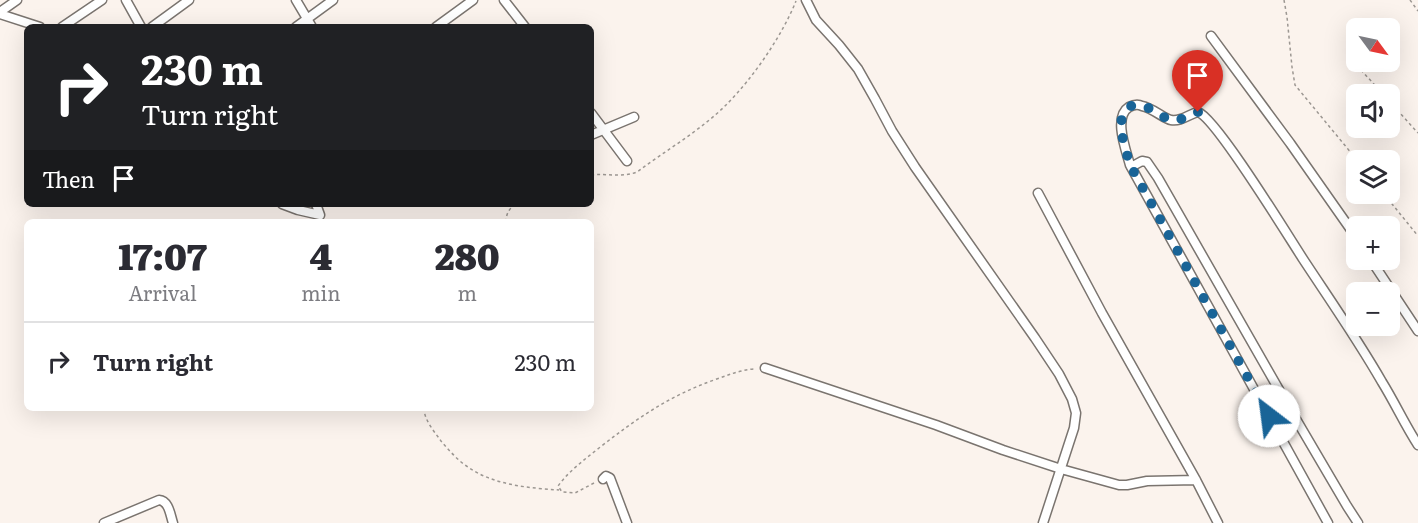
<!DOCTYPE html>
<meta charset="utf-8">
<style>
body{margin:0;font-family:Literata,serif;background:#f7f7f7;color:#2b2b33;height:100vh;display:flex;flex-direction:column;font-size:22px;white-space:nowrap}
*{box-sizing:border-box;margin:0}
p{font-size:20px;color:#7c7c81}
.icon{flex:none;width:33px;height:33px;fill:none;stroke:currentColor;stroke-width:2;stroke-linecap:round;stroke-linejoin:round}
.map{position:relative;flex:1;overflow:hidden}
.details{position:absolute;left:24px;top:219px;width:570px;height:192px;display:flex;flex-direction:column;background:#fff;border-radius:9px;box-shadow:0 6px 24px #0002}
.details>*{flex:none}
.top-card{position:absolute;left:24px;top:24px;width:570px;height:183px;border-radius:9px;box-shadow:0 6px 24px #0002;background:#202124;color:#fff;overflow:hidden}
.needle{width:39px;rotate:123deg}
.fabs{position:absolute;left:1346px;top:18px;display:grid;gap:12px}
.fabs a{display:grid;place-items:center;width:54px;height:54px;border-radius:9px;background:#fff;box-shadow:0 6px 24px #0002;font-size:30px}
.pin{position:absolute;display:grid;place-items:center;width:51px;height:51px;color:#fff;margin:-62px -26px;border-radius:50% 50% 50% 0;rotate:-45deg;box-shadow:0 0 6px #0007}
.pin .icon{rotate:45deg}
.me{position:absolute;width:66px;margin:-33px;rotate:330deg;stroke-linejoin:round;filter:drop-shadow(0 0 4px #0008)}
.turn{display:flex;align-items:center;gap:21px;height:126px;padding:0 18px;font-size:27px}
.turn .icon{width:78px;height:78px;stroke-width:2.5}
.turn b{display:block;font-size:42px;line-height:51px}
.then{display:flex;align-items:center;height:57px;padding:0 18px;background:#0003;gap:12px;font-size:22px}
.eta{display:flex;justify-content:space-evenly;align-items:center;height:102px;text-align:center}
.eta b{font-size:36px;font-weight:800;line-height:42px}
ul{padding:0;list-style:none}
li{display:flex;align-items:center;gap:18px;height:78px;padding:0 18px;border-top:2px solid #e1e1e2}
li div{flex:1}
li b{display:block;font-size:22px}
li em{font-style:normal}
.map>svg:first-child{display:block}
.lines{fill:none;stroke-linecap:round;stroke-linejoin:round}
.street-casing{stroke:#7a746f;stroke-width:11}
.path{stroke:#9c9792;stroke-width:1.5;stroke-dasharray:3 3;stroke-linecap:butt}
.street{stroke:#fff;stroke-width:8}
.route{stroke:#196497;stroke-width:10;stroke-dasharray:0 18}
</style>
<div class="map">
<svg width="1418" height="523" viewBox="0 0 1418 523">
<rect width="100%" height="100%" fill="#fbf3ed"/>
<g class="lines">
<defs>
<path id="street" d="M126 0 141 27
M296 0 312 27
M504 0 525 27
M806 0 816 20 839 45 858 69 875 99 892 131 915 167 1035 338 1059 374 1072 399 1076 413 1074 428 1043 523
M0 12 17 0
M0 14 40 27
M62 27 102 0
M152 27 189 0
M296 27 333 0
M436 27 473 0
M1211 36 1290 143 1356 237
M591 113 627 161
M591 135 634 117
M1131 167 1142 161 1147 162 1158 178 1290 409 1347 506 1358 523
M1038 193 1102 313 1196 480 1218 523
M282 204 298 210 320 215 316 204
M1371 260 1418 331
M765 368 936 425 1003 450 1061 469 1119 485H1127L1147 481 1196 480
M603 479 606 476 610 478 627 523
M104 523 159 500C169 501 170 514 173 523
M1328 523 1130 165C1126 150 1113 117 1129 107 1133 105 1138 104 1142 106 1153 108 1164 119 1171 120 1181 122 1189 114 1198 112 1216 118 1288 236 1303 259 1330 300 1358 340 1382 382 1395 403 1405 425 1418 445"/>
</defs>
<use href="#street" class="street-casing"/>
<path class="path" d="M1284 0 1287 17 1292 67 1295 85 1357 160
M1410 0 1418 11
M1361 70 1383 94
M1389 101 1418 133
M591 175C608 173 621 178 637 172 665 151 701 130 726 105 753 78 782 36 796 1
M1384 194 1418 236
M506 222C506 214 509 209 515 204
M424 408C424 420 434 431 441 441 449 450 457 460 468 467 493 485 529 488 559 490
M594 483 575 493 562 492 558 486C569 471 584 460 599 448 636 419 669 396 714 380 728 375 740 370 754 369"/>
<use href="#street" class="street"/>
</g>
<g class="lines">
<path class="route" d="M1198 112C1189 114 1181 122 1171 120 1164 119 1153 108 1142 106 1138 104 1133 105 1129 107 1113 117 1126 150 1130 165L1269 416"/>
</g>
</svg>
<div class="fabs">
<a><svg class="needle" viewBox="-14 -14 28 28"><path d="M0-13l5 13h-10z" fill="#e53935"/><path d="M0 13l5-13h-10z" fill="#7c7c81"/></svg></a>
<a><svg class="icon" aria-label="sound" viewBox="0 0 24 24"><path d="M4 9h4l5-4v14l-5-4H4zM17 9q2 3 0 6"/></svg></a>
<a><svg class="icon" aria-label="layers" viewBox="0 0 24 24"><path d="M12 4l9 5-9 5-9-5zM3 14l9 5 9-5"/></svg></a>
<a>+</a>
<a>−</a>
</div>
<div class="pin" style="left:1198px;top:112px;background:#d93025"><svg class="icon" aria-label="arrive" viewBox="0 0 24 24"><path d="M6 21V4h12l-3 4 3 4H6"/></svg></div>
<svg class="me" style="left:1269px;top:416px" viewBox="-20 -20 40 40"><circle r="19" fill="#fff"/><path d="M0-13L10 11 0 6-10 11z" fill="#196497"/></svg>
<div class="top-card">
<div class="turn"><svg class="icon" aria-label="right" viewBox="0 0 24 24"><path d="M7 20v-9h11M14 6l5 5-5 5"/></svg><div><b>230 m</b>Turn right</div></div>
<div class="then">Then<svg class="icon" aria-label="arrive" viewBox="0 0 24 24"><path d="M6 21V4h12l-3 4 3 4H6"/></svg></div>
</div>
<section class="details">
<div class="eta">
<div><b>17:07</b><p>Arrival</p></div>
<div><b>4</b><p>min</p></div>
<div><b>280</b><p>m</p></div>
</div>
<ul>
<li><svg class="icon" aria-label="right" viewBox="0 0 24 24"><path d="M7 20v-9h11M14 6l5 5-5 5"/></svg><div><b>Turn right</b></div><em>230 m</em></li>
</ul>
</section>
</div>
